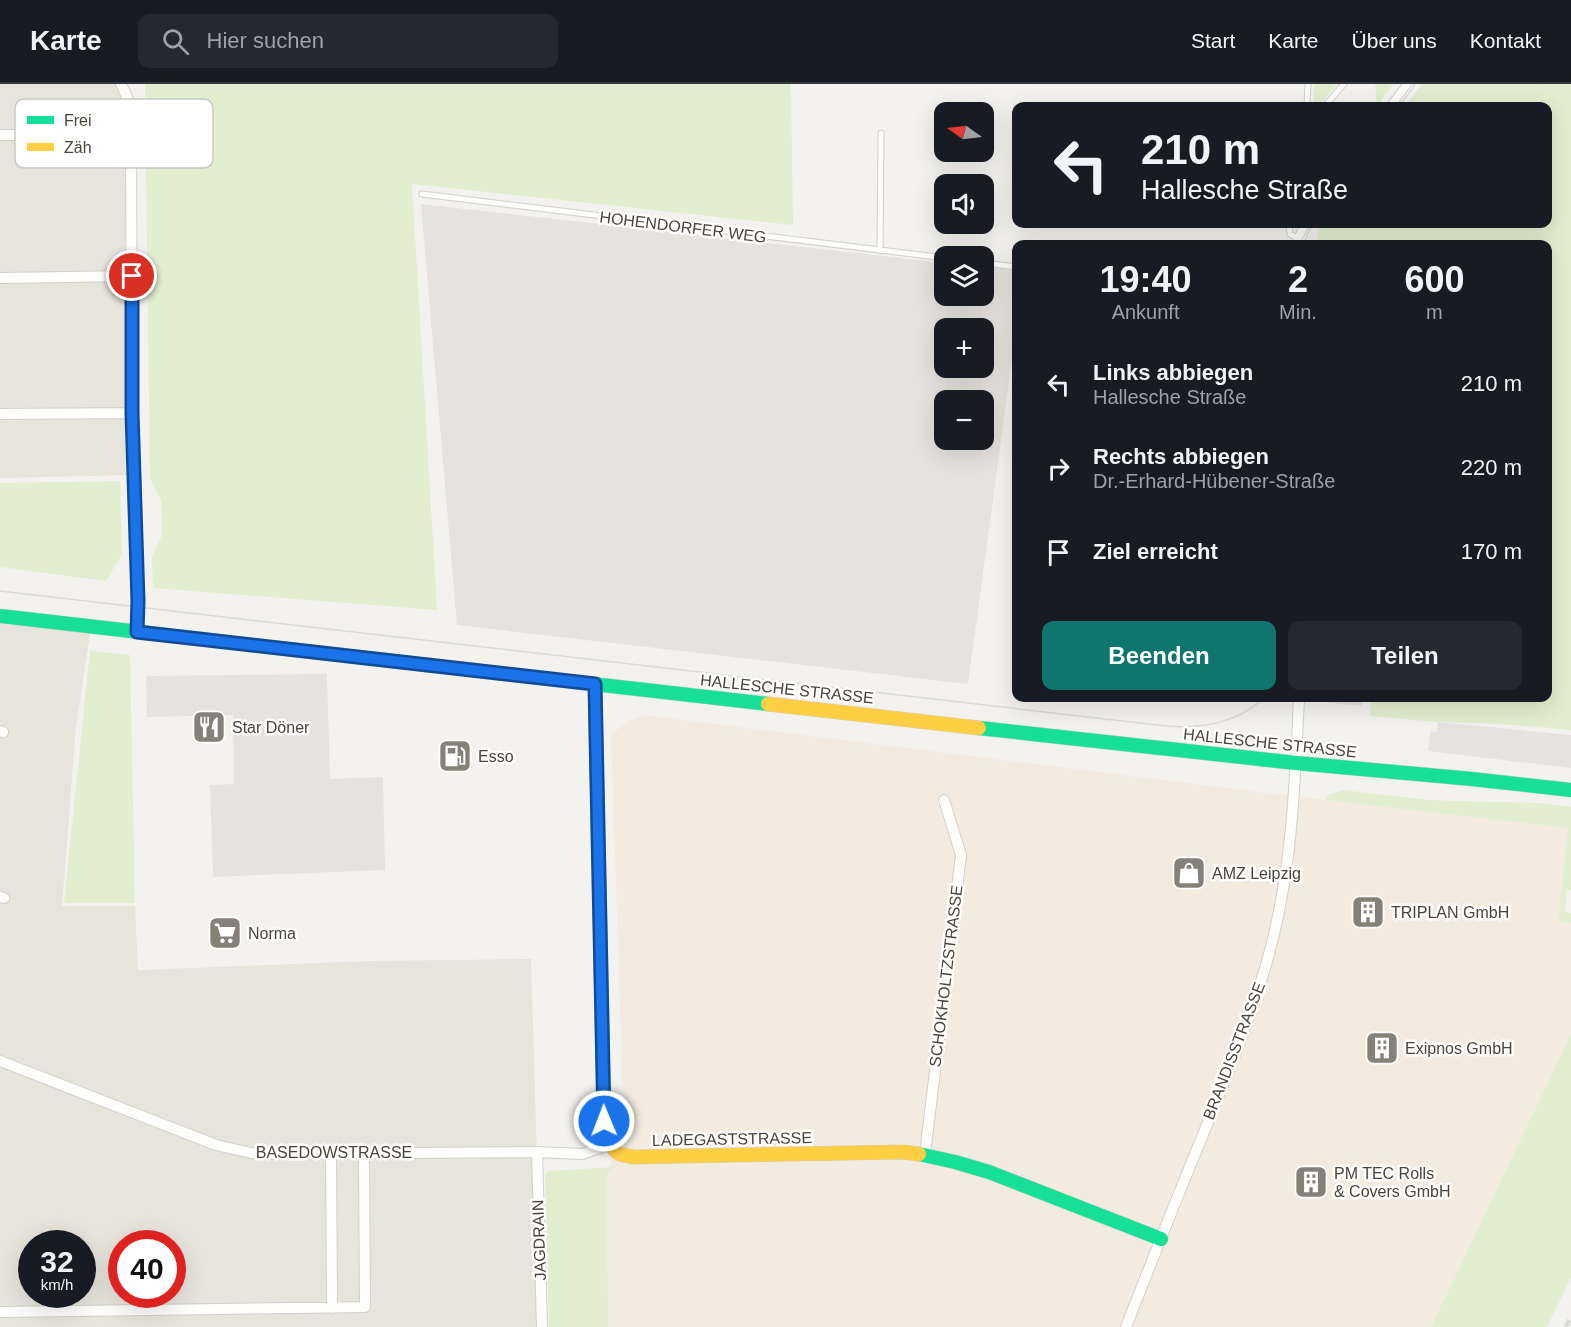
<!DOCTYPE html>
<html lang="de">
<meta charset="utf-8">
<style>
body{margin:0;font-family:Arial,sans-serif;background:#242831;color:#f1f3f6;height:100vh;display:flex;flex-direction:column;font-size:22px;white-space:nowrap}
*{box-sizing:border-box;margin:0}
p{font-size:20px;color:#9ea1a6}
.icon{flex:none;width:33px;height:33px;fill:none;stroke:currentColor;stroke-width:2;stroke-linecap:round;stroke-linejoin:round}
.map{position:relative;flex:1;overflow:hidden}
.drawer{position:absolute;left:1012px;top:156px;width:540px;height:462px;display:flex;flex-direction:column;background:#171b24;border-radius:12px;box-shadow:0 6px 24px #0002}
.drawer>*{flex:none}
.top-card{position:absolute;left:1012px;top:18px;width:540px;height:126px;border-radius:12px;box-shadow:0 6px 24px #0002;background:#171b24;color:#f1f3f6;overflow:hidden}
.needle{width:39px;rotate:284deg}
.buttons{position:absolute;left:934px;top:18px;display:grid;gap:12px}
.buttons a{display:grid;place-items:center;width:60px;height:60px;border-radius:12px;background:#171b24;box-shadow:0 6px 24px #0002;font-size:30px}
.speed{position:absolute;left:18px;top:1146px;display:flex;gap:12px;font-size:30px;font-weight:700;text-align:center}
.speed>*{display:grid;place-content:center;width:78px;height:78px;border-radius:50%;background:#171b24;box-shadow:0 6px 24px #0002;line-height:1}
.speed small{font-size:15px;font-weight:400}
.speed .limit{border:9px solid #d22;background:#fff;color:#111}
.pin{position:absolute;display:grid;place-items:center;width:51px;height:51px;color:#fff;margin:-26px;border:3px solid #fff;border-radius:50%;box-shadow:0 2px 6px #0007}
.me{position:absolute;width:66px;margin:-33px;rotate:359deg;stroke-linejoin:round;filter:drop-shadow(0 0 4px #0008)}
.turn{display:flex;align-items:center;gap:21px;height:126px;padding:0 30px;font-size:27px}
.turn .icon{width:78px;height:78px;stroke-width:2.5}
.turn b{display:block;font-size:42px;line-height:51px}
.eta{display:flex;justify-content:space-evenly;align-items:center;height:102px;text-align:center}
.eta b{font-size:36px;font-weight:700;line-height:42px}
.action{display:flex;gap:12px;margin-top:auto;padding:12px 30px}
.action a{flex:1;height:69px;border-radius:12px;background:#0f766e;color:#fff;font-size:24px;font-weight:700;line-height:69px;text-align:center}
.action a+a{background:#242831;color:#f1f3f6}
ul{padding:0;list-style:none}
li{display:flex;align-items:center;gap:18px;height:84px;padding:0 30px}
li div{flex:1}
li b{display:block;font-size:22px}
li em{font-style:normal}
header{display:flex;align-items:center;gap:36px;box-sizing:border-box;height:84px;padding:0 30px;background:#171b24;border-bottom:2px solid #363941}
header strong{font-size:28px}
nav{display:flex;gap:33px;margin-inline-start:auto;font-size:21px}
.search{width:420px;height:54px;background:#242831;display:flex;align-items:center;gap:15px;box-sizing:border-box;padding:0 21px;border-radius:12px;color:#9ea1a6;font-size:22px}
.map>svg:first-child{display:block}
.residential{fill:#e7e4dc;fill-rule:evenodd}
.commercial{fill:#f3ebdf}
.industrial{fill:#e6e2de;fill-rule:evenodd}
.green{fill:#e1eecf}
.parking{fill:#e6e3df}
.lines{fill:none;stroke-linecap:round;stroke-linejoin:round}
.lane-casing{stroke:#d2d0cb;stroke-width:7}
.street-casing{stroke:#d2d0cb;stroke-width:12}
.fast-casing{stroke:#d3cfc5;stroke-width:15}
.slow-casing{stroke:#d3cfc5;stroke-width:15}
.lane{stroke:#fdfdfc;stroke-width:5}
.street{stroke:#fdfdfc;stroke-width:10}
.fast{stroke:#16e098;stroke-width:14}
.slow{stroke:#ffcf43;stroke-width:14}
.tram{stroke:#dbdbda;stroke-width:1.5}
.rail{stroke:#dbdbda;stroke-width:4.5;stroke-dasharray:8 8;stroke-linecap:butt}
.route-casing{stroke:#114b97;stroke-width:15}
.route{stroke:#1a73e8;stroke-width:10}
.labels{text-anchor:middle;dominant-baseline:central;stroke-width:5;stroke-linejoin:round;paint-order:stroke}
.street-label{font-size:16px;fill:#4b4439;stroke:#fff}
.poi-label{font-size:16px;fill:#4b4439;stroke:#fff;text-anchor:start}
.key{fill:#fff;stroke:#c9c7c4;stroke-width:1.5}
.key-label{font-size:16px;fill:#4b4439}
</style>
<header>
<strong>Karte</strong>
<div class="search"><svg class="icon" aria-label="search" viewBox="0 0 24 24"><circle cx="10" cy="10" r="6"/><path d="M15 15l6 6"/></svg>Hier suchen</div>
<nav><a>Start</a><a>Karte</a><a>Über uns</a><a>Kontakt</a></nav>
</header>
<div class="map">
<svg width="1571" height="1243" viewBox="0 0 1571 1243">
<rect width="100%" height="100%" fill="#f4f2ee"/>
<path class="residential" d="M0 0H121L128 15 134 391 0 394Z
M0 530 92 537 76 643 62 822H135L138 886 372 877 531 875 542 1243H0ZM32 1160H82V1210H32ZM122 1160H172V1210H122Z"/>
<path class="commercial" d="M644 631 1325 716 1568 744 1558 837 1571 839V950L1431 1243H608L607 1089 624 1047 611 650 628 638Z"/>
<path class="industrial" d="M421 120 945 179V212H984V183L1017 187V238L968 600 457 541ZM945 244H984V284H945ZM945 316H984V356H945Z"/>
<path class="green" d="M145 0H791L793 141 412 100 437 526 153 504 152 473 162 451 161 416 150 395Z
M1314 0H1337C1330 9 1324 19 1313 22Z
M1375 0H1393L1377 22Z
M1422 0H1571V646L1501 640 1438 638 1370 632 1371 614H1548V160H1315L1321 140H1548V22H1405Z
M120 397 122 470 106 497 0 483V399Z
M90 567 130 571 135 819H64Z
M1343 706 1427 716 1539 719 1571 723V806H1567L1565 828 1571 829V839L1558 838 1568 744 1325 716 1328 711Z
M1571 950V1194L1547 1243H1431Z
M613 1083 607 1090 608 1243H549L545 1092 548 1087Z"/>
<path class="parking" d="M327 590 330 695 383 693 385 786 213 793 210 701 234 700 233 631 147 633 146 592Z
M1323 614H1363L1362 622 1322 618Z
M1438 638 1571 651V684L1428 667 1431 647 1437 648Z"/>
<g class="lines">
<defs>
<path id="lane" d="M1307 22 1308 0
M1325 22 1344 0
M422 110 945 174
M1289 140 1290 150 1299 155
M880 167 881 49
M984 179 1017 183"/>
<path id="street" d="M121 0 128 15 131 51 132 329 138 517 137 548
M1392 22 1409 0
M0 51H131
M1297 160 1306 140
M0 194 132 192
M0 330 132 329
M0 647 3 648
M0 813 4 814
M0 977 216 1061 251 1069 272 1070 537 1068 582 1070 611 1060
M537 1068 542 1243
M331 1069 332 1224
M925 1070 961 771 944 716
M0 1228 365 1223 364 1069
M1126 1243C1151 1179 1176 1116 1202 1053 1226 993 1252 933 1269 870 1292 786 1295 700 1299 614"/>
<path id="fast" d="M0 532 768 620
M595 600 604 1030
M979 644 1296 679 1472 695 1571 706
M919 1070 955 1078 989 1088 1161 1155"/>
<path id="slow" d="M768 620 979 644
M604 1030C604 1041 608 1062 618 1069 621 1071 629 1072 633 1073L902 1068 919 1070"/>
</defs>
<use href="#lane" class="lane-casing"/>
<use href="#street" class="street-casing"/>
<use href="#fast" class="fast-casing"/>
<use href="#slow" class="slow-casing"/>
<use href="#lane" class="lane"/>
<use href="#street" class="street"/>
<use href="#fast" class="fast"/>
<use href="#slow" class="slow"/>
<path class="tram" d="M1396 22 1413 0
M1300 160 1310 140
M0 507 1166 642C1202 645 1237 639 1264 614"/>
<path class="rail" d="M1566 1243 1571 1232"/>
</g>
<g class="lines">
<defs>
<path id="route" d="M132 192V329L138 517 137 548 595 600 604 1037"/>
</defs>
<use href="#route" class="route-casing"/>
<use href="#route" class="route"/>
</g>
<defs>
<symbol id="restaurant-square" viewBox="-11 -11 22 22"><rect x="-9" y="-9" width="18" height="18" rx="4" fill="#868178" stroke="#fff"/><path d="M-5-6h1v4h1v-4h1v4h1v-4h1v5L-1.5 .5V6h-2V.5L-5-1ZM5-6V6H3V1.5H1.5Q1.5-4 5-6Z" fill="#fff"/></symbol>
<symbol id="fuel-square" viewBox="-11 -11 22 22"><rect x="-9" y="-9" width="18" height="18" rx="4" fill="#868178" stroke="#fff"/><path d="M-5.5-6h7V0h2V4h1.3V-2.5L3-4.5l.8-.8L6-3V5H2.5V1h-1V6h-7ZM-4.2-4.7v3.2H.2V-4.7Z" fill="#fff"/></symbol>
<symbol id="shop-square" viewBox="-11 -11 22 22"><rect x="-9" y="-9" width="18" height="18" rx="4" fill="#868178" stroke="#fff"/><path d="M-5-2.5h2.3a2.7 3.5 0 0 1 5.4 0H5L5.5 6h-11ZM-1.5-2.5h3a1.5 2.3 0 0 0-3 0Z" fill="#fff"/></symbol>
<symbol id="building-square" viewBox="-11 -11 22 22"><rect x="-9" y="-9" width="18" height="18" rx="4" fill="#868178" stroke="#fff"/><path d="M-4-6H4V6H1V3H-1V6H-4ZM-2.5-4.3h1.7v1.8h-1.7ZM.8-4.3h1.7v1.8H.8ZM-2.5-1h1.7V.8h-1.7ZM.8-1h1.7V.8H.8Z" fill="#fff"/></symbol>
<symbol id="supermarket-square" viewBox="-11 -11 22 22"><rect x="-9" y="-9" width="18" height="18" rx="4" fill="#868178" stroke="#fff"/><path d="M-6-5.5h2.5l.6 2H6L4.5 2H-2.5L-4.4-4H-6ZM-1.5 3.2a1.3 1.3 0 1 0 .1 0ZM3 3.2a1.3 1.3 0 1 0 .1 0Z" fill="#fff"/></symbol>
</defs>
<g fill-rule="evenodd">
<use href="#restaurant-square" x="190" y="624" width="38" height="38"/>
<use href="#fuel-square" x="436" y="653" width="38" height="38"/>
<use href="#shop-square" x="1170" y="770" width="38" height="38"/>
<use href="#building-square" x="1349" y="809" width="38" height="38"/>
<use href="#supermarket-square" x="206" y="830" width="38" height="38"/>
<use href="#building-square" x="1363" y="945" width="38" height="38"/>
<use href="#building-square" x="1292" y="1079" width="38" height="38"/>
</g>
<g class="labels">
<g class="street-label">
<text transform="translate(683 143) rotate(7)">HOHENDORFER WEG</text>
<text transform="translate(787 605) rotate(6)">HALLESCHE STRASSE</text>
<text transform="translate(1270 659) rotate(6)">HALLESCHE STRASSE</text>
<text transform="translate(946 892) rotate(-83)">SCHOKHOLTZSTRASSE</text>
<text transform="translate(1234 967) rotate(-69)">BRANDISSTRASSE</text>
<text transform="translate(732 1055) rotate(-1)">LADEGASTSTRASSE</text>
<text x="334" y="1068">BASEDOWSTRASSE</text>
<text transform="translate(539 1156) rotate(-92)">JAGDRAIN</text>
</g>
<g class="poi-label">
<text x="232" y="643">Star Döner</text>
<text x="478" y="672">Esso</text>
<text x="1212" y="789">AMZ Leipzig</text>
<text x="1391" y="828">TRIPLAN GmbH</text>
<text x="248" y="849">Norma</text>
<text x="1405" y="964">Exipnos GmbH</text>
<text x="1334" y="1089">PM TEC Rolls<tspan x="1334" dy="18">&amp; Covers GmbH</tspan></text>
</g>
</g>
<rect x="15" y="15" width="198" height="69" rx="9" class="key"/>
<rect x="27" y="32" width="27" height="8" fill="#16e098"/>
<rect x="27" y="59" width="27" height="8" fill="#ffcf43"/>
<g class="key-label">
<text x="64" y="42">Frei</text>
<text x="64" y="69">Zäh</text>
</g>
</svg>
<div class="buttons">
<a><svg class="needle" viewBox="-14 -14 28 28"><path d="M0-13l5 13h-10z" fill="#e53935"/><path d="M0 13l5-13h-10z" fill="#9ea1a6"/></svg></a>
<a><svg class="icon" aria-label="sound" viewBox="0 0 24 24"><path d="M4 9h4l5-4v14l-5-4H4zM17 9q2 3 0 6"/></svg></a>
<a><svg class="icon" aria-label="layers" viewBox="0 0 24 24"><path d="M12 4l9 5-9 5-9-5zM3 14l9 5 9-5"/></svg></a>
<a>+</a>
<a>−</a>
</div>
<div class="speed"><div>32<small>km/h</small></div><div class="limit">40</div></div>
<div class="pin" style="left:132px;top:192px;background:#d93025"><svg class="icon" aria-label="arrive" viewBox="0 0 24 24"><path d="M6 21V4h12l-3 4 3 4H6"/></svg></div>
<svg class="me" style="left:604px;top:1037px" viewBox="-20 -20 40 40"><circle r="17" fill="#1a73e8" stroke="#fff" stroke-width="3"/><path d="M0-11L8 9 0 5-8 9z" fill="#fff"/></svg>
<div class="top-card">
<div class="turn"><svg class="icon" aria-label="left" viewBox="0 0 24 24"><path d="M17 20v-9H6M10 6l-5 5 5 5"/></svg><div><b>210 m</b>Hallesche Straße</div></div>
</div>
<section class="drawer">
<div class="eta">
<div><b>19:40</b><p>Ankunft</p></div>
<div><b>2</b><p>Min.</p></div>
<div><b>600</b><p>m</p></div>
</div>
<ul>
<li><svg class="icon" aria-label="left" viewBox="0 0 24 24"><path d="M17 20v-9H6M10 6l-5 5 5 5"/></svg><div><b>Links abbiegen</b><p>Hallesche Straße</p></div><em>210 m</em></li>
<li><svg class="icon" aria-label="right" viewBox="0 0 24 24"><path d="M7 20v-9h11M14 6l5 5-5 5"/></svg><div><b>Rechts abbiegen</b><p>Dr.-Erhard-Hübener-Straße</p></div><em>220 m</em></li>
<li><svg class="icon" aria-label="arrive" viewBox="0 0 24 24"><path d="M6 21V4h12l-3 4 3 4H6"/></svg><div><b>Ziel erreicht</b></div><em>170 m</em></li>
</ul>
<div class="action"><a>Beenden</a><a>Teilen</a></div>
</section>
</div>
